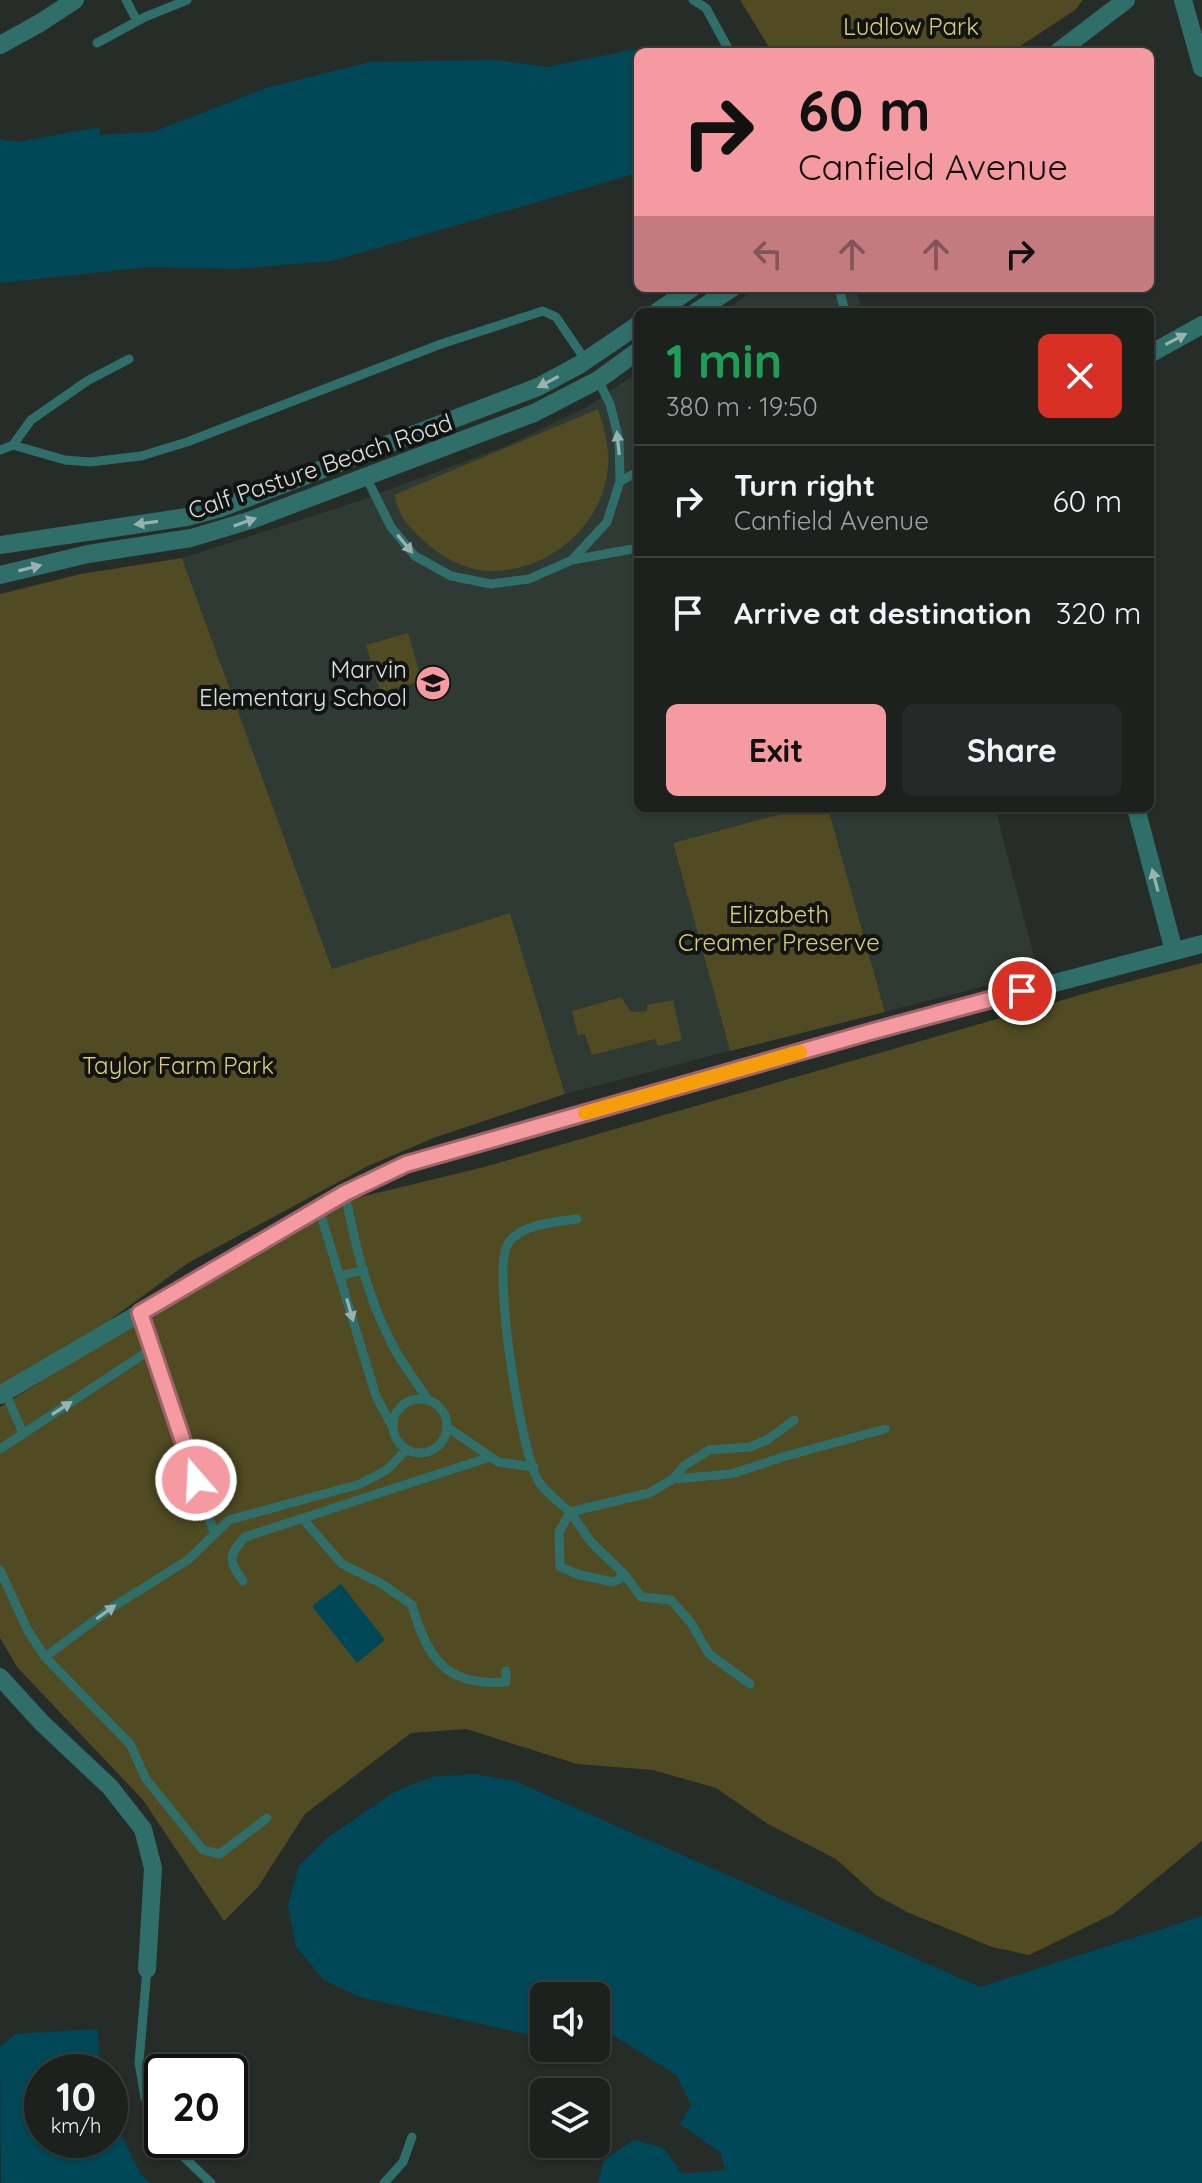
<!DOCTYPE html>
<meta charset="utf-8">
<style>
body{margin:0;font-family:Quicksand,sans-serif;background:#252927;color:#f1f3f6;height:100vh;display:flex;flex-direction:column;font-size:30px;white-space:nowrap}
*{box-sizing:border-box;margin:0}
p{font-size:26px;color:#a0a3a4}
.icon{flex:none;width:44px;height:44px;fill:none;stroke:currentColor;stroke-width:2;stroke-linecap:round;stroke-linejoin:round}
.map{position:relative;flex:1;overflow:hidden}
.sheet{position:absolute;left:634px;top:308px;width:520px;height:504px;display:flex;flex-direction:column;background:#1c211e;border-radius:12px;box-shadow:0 2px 6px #0004,0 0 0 2px #3a3e3c}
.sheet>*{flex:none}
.top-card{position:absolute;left:634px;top:48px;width:520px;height:244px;border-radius:12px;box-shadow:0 2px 6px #0004,0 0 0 2px #3a3e3c;background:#f49aa0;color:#111;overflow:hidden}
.controls{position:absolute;left:530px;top:1982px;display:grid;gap:16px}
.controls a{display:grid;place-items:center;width:80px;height:80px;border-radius:12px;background:#1c211e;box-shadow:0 2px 6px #0004,0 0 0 2px #3a3e3c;font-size:40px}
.speed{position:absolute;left:24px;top:2054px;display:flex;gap:16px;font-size:40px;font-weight:700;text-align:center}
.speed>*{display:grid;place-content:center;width:104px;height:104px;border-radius:50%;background:#1c211e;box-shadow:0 2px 6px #0004,0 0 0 2px #3a3e3c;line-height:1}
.speed small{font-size:20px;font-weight:400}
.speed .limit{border:4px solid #111;border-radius:12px;background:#fff;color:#111}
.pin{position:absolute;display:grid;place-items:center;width:68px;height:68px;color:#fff;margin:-34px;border:4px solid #fff;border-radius:50%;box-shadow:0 2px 8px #0007}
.me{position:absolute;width:88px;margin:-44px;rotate:341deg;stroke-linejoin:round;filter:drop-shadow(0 0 6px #0008)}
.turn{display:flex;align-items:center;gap:28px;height:168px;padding:0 32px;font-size:36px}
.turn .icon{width:104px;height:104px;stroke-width:2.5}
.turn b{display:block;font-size:56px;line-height:68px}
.lanes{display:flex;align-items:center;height:76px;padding:0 32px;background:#0003;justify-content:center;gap:40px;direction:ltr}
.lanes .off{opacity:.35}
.round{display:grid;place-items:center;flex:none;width:84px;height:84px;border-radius:12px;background:#252927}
.head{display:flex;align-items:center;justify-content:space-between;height:136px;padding:0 32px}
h1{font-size:48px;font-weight:700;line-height:60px;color:#1e9e55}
.action{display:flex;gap:16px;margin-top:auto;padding:16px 32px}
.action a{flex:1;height:92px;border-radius:12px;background:#f49aa0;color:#111;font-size:32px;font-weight:700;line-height:92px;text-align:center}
.action a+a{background:#252927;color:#f1f3f6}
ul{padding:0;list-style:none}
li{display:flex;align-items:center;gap:24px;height:112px;padding:0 32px;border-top:2px solid #3a3e3c}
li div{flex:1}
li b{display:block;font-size:30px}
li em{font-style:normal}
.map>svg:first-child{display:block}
.built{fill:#2e3a33}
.green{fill:#504b22}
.water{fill:#004857}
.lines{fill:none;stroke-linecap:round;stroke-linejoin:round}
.service{stroke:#2f6e69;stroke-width:9}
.minor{stroke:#2f6e69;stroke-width:18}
.oneway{fill:#97b2af}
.route-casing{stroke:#9f6468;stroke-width:20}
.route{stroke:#f49aa0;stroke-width:14}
.slow{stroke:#f59e0b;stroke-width:14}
.labels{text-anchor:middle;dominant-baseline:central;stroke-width:8;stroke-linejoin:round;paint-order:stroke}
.park-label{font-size:24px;fill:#d8cd71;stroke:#111412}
.street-label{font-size:24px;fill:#dce0dd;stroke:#111412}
.poi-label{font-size:24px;fill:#dce0dd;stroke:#111412;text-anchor:end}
</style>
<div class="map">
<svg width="1202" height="2183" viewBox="0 0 1202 2183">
<rect width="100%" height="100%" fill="#262c28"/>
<path class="built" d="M757 288H856L862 312H723Z
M638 372V808H803L673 843 730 1051 565 1094 510 913 332 970 182 558 356 502 506 446 587 407Z
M828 808H995L1038 972 885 1012Z"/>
<path class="green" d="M740 0H1083L1075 10 1011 52H772Z
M598 409C605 430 611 453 607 475 598 531 544 573 488 571 464 570 440 556 423 540 405 523 401 519 394 495Z
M182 558 332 969 510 913 565 1094 436 1137 368 1166 188 1263 0 1400V594L81 574Z
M408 633 422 681 380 692 366 645Z
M803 808H828L885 1012 730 1051 673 843Z
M1202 963V1841L1113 1914 1029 1955 992 1947 907 1912 876 1895 836 1859 768 1824 716 1788 653 1770 577 1764 466 1729 411 1733 305 1814 258 1887 224 1921 143 1800 17 1667 0 1638V1407L211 1276 348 1200 484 1167 1108 987Z
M621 997 631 1012 647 1011V1005L673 1000 682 1040 658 1046 655 1039 592 1055 585 1034 578 1036 572 1011Z"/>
<path class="water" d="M636 49 638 173 332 261 237 269 150 267 0 283V139L18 142 99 127 100 135 153 132 266 88 370 62 496 60 547 67Z
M341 1584 385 1640 357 1663 312 1606Z
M474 1774 515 1781 980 1987 1202 1916V2183H598L604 2160 634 2140 664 2148 682 2174 725 2170 721 2153 680 2124 691 2105 676 2075 616 2037 596 2033V1996H544V2038L360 1997 324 1980 296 1947 288 1905 299 1865 327 1838 396 1791 432 1777Z
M98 2029 99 2072H42V2140H110V2112L141 2175 151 2183H1L0 2047 15 2034Z"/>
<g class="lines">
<path class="service" d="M126 0 137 21
M693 0 706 8 730 52
M97 43 145 17 187 0
M839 288 845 312
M13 445 31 420 87 381 129 359
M0 450 13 445 65 460 90 462 141 456 187 442 441 344 543 311 556 317 586 361
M366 477 391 527 415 556 451 576 491 584 529 579 572 560 607 522 620 481 619 440 610 404 598 380
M620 481 638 472
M572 560 638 548
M345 1193C355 1244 367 1296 391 1342 401 1363 416 1381 428 1400
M319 1209 376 1396 392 1426
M577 1219C556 1222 515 1224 506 1248 494 1279 521 1454 539 1482 546 1493 560 1503 570 1512L649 1493 673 1479 684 1466 709 1450 750 1447 767 1440 794 1420
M340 1276 364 1270
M150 1350 214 1532
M5 1392 23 1433
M393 1426a27 27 0 1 1 54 0a27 27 0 1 1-54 0Z
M447 1427 498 1462 534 1467
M0 1449 150 1350 140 1313
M673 1479 731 1474 786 1456 885 1429
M570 1512 591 1542 626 1576 613 1582 580 1575 560 1567 559 1532Z
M303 1519 342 1564 382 1584 412 1605C427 1658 446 1687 506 1682V1671
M0 1570 27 1629 45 1657 130 1744 146 1779 203 1850 220 1854 267 1818
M626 1576 641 1597 671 1600 691 1623 709 1654 750 1684
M243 1581C228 1560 228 1556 245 1537L490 1457
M45 1657 111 1608 188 1560 229 1520 360 1484 387 1470 406 1450
M147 1969 139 2062 145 2098 162 2134
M166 2140 211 2183
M384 2183 403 2162 412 2137"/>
<path class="minor" d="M1183 0 1202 68
M0 45 40 23 75 0
M1058 52 1126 0
M657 312 692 288
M696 312 732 288
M1150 354 1202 325
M0 545 187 517 221 508 538 387 579 365 638 325
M0 575 88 554 191 538 251 520 534 413 598 380 638 351
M1136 808 1174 951
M0 1395 345 1193 406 1164 870 1032 1202 944
M0 1677 42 1723 110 1787 143 1829 153 1868 147 1969"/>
</g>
<defs><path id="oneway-solid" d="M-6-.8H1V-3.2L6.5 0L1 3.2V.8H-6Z" transform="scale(2)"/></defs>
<g class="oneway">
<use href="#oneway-solid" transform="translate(1176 339) rotate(-28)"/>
<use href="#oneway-solid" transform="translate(548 382) rotate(152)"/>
<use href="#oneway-solid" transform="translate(618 443) rotate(-96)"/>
<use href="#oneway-solid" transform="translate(245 522) rotate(-19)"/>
<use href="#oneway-solid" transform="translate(146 523) rotate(172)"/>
<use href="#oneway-solid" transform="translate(405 544) rotate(50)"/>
<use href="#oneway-solid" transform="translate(30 568) rotate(-14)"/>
<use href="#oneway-solid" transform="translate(1155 880) rotate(-105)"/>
<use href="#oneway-solid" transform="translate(350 1310) rotate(74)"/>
<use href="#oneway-solid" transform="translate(62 1408) rotate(-33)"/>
<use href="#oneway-solid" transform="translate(106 1612) rotate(-36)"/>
</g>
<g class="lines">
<defs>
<path id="route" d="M196 1480 140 1313 345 1193 406 1164 870 1032 1022 991"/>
</defs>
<use href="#route" class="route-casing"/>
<use href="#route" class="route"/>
<path class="slow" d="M585 1113 800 1052"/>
</g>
<defs>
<symbol id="school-disc" viewBox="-11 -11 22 22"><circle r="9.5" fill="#f49aa0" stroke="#111412"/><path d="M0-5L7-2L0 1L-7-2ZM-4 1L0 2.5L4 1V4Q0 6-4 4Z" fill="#111"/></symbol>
</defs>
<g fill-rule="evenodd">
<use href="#school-disc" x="413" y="663" width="40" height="40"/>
</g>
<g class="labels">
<g class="park-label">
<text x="911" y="26">Ludlow Park</text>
<text x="779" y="914">Elizabeth<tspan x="779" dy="28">Creamer Preserve</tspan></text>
<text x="178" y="1065">Taylor Farm Park</text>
</g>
<g class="street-label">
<text transform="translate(320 466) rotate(-19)">Calf Pasture Beach Road</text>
</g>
<g class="poi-label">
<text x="407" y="669">Marvin<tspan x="407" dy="28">Elementary School</tspan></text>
</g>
</g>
</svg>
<div class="controls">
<a><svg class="icon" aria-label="sound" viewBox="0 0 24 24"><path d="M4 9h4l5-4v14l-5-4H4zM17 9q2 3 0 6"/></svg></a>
<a><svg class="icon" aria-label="layers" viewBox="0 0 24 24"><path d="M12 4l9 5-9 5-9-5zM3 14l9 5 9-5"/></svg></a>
</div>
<div class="speed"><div>10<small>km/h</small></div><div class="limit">20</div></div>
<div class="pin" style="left:1022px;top:991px;background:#d93025"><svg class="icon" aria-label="arrive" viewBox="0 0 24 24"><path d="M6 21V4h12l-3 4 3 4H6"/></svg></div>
<svg class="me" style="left:196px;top:1480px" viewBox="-20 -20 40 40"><circle r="17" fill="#f49aa0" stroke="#fff" stroke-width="3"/><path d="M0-11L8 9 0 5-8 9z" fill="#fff"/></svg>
<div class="top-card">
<div class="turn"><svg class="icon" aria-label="right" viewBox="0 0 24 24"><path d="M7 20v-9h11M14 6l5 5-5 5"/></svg><div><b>60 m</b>Canfield Avenue</div></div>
<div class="lanes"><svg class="icon off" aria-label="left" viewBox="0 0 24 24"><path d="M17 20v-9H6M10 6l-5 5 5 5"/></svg><svg class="icon off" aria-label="ahead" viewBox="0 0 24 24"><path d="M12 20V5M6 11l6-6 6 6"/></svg><svg class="icon off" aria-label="ahead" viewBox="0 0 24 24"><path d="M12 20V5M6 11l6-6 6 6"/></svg><svg class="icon" aria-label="right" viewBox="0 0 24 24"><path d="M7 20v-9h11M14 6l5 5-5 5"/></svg></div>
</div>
<section class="sheet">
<div class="head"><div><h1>1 min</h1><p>380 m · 19:50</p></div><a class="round" style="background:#d93025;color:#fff"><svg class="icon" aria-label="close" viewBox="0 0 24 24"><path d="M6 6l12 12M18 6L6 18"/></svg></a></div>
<ul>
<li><svg class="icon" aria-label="right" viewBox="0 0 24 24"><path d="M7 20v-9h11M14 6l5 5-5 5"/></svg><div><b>Turn right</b><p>Canfield Avenue</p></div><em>60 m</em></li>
<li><svg class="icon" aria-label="arrive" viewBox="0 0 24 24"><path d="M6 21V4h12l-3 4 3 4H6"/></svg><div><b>Arrive at destination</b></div><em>320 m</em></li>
</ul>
<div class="action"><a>Exit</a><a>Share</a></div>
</section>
</div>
